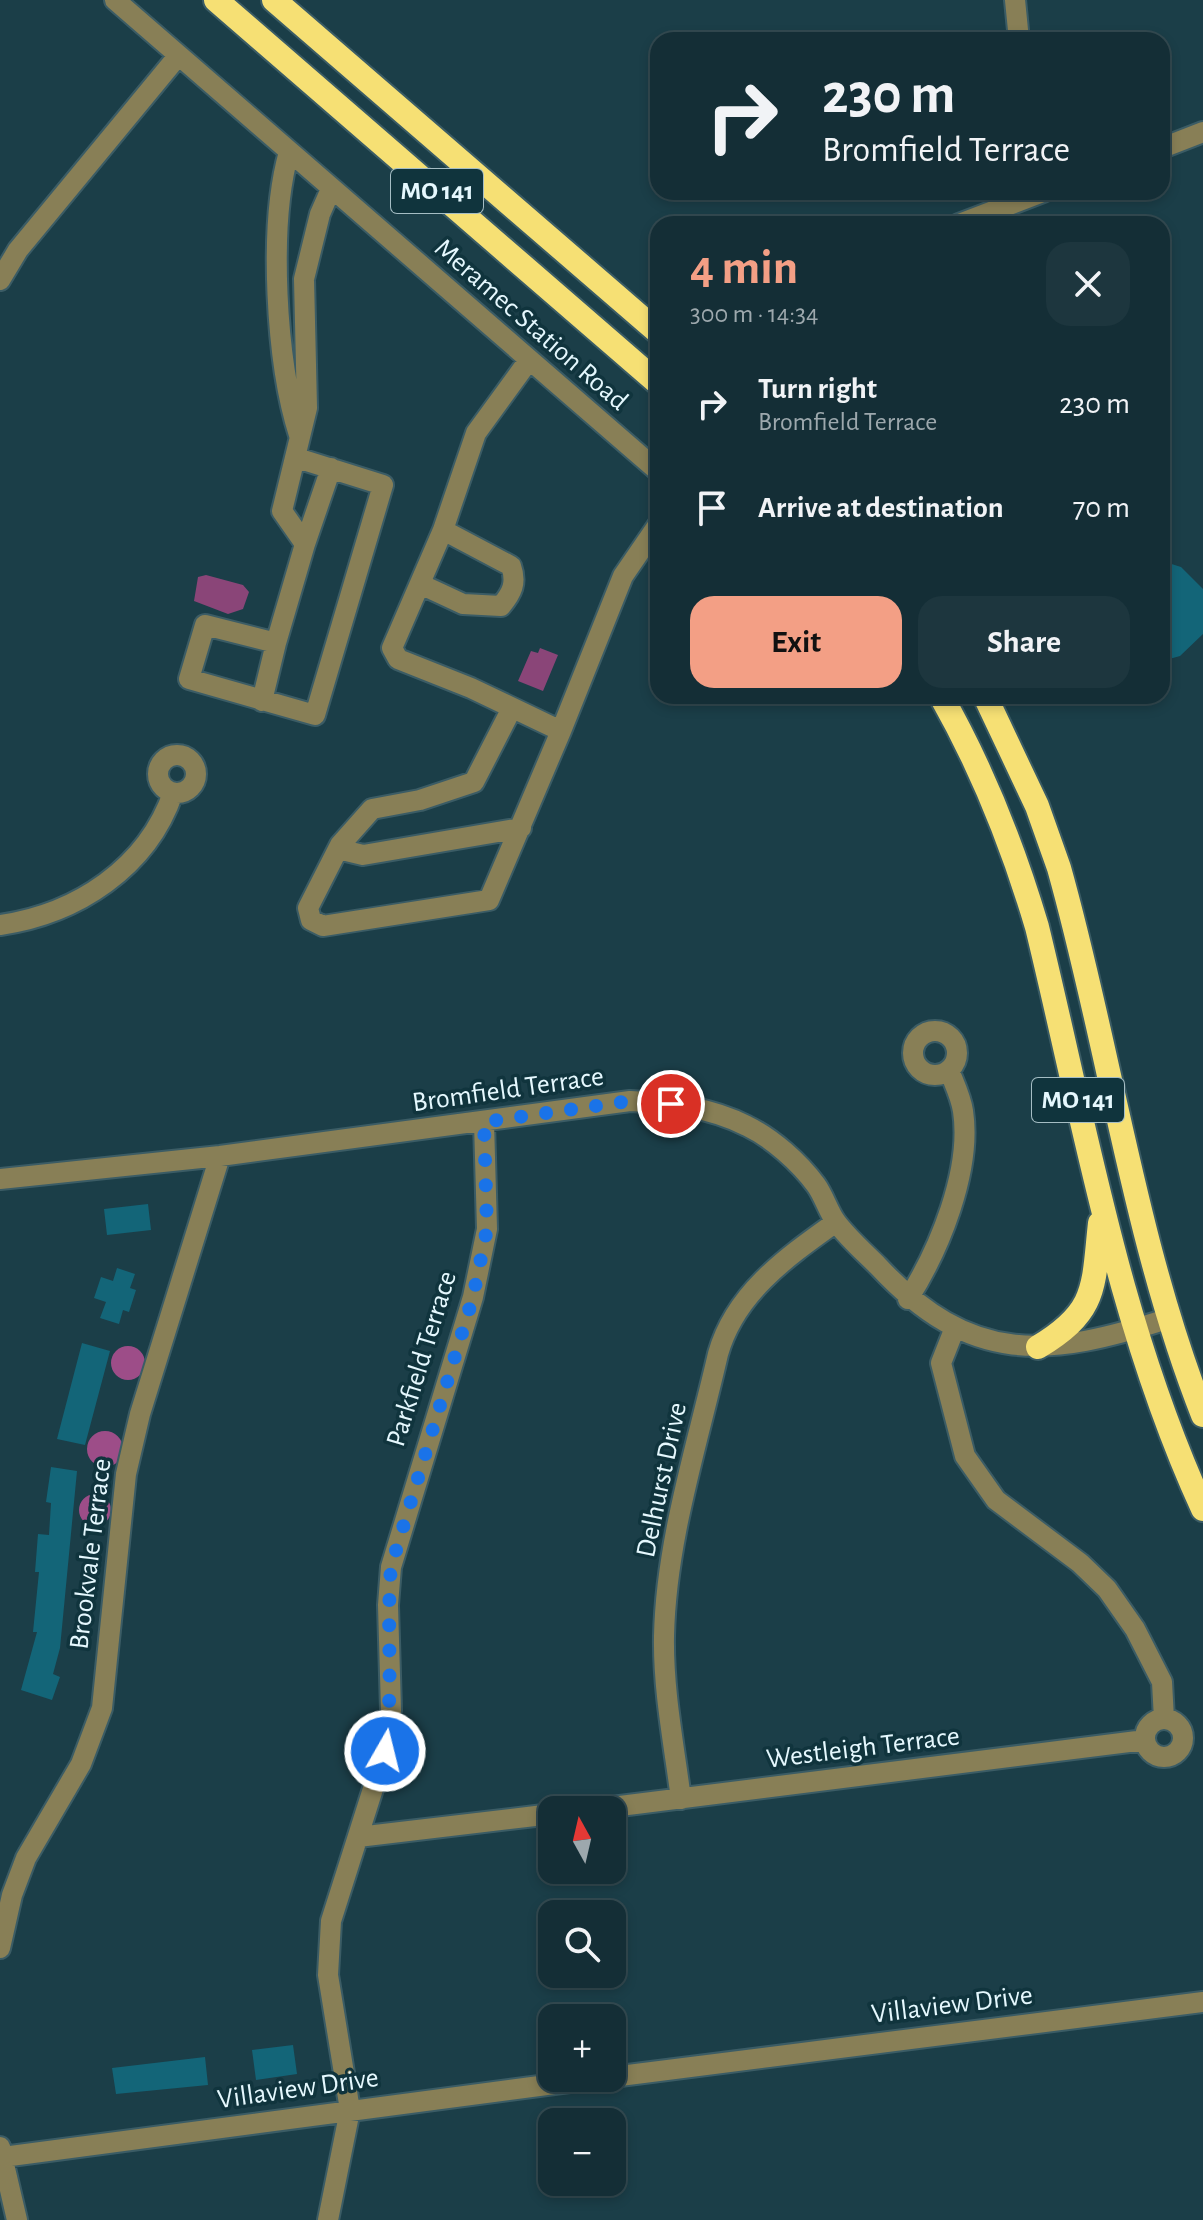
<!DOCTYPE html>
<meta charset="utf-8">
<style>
body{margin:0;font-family:"Alegreya Sans",sans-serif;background:#1d363e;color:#f1f3f6;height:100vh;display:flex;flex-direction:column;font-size:30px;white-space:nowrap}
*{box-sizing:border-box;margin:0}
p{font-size:26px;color:#9da8ad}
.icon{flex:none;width:44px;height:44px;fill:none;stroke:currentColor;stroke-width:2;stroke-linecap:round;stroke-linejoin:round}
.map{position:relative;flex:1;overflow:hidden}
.side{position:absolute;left:650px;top:216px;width:520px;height:488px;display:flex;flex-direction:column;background:#142e36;border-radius:24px;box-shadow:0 4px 12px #0003,0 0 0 2px #334a51}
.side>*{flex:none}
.top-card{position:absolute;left:650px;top:32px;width:520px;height:168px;border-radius:24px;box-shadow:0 4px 12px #0003,0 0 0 2px #334a51;background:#142e36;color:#f1f3f6;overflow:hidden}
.needle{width:52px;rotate:352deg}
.buttons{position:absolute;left:538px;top:1796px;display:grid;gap:16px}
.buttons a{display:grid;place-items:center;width:88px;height:88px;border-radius:16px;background:#142e36;box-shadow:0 4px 12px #0003,0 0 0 2px #334a51;font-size:40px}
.pin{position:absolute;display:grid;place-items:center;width:68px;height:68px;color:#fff;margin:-34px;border:4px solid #fff;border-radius:50%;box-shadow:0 2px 8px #0007}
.me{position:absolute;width:88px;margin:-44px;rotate:8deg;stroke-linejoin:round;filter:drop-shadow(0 0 6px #0008)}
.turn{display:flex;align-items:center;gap:28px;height:168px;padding:0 40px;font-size:36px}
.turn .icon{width:104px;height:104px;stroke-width:2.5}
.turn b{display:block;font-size:56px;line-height:68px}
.round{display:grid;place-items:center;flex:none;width:84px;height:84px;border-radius:24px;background:#1d363e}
.overview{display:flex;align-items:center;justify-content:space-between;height:136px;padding:0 40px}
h1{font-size:48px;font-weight:700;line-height:60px;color:#f39f85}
.button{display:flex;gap:16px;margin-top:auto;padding:16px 40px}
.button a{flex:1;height:92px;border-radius:24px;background:#f39f85;color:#111;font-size:32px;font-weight:700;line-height:92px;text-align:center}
.button a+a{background:#1d363e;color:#f1f3f6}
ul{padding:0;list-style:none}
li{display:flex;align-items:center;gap:24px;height:104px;padding:0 40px}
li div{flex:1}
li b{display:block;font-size:30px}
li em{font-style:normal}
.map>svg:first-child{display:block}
.green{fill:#8a4578}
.forest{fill:#9d4d88}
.building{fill:#136578}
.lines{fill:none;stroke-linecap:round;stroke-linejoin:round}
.minor-casing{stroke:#3b5c65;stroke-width:24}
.highway-casing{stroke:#3b5c65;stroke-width:28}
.minor{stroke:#887f56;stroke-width:20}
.highway{stroke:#f6e074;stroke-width:24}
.route{stroke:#1a73e8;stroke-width:14;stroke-dasharray:0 25.2}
.labels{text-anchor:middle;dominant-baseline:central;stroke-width:7;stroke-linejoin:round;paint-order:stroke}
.shield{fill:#10343d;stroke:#a5bdc4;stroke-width:2}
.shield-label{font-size:26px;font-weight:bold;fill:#e5f8fe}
.street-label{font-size:28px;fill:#e5f8fe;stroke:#10343d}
</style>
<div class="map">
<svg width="1203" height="2220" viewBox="0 0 1203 2220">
<rect width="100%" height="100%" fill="#1b3e48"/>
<path class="green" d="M206 575 243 585 249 592 243 609 228 614 194 601 198 577Z
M540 648 558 655 543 691 518 681 531 651 538 653Z"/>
<path class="forest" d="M111 1363a17 17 0 1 1 34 0a17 17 0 1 1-34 0Z
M87 1449a18 18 0 1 1 36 0a18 18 0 1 1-36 0Z
M79 1510a16 16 0 1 1 32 0a16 16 0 1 1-32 0Z"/>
<path class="building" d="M1162 561 1181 567 1203 589V634L1180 656 1162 661Z
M148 1204 151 1230 107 1235 104 1209Z
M117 1268 135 1274 130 1288 136 1290 129 1312 123 1310 119 1324 100 1318 106 1302 94 1298 101 1277 113 1281Z
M82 1343 110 1351 85 1445 57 1439Z
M51 1467 77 1471 60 1648 53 1674 60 1677 52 1700 21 1690 37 1632H33L39 1572H35L38 1534 49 1535 51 1503 46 1502Z
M293 2045 297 2074 256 2080 252 2050Z
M205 2057 208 2085 116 2094 112 2068Z"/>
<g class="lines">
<defs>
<path id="minor" d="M115 0 658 471
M1015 0 1019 40
M1162 148 1203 132
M289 152C268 225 276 363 299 435
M959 224 1043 192
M0 280 18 250 178 56
M529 360 476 433 443 530 392 648 398 659 471 688 561 731 623 576 658 525
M297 458 383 485 315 715 189 679 205 625 276 643 305 544 282 511 307 408 304 279 320 214 331 189
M305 544 331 468
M420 584 463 604 501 606C512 593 517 583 511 566L443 530
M262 701 276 643
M512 708 474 782 420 800 372 809 340 845 308 908 311 920 323 926 489 900 561 731
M158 774a19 19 0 1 1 38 0a19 19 0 1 1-38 0Z
M338 849 363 855 521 828
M0 925C77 914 147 868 173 793
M913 1053a22 22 0 1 1 44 0a22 22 0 1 1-44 0Z
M0 1179 220 1156 630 1101C670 1103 710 1107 747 1126 772 1138 799 1162 816 1185 824 1196 828 1211 836 1222 848 1238 864 1252 878 1266 971 1366 1047 1358 1170 1318
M908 1299C939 1250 972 1171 963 1111 961 1097 954 1083 949 1070
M954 1330 941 1363 965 1456 996 1500 1080 1563 1107 1589 1135 1629 1162 1682 1164 1719
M1145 1738a19 19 0 1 1 38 0a19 19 0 1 1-38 0Z
M681 1799C674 1745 663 1690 664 1636 666 1541 697 1446 718 1354 735 1293 787 1257 836 1222
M588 1810 1145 1740
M358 1837 552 1814
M0 1948 12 1895 26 1858 81 1764 102 1708 126 1474 140 1414 220 1156
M612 2077 1203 2002
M0 2147 17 2220
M3 2157 600 2078
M328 2220 350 2110 328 1975 331 1921 385 1751 391 1710 388 1605 391 1567 473 1297 487 1229 484 1122"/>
<path id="highway" d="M216 0 658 383
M274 0 658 332
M941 696C983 770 1013 846 1037 927 1085 1124 1118 1324 1203 1509
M985 696 1037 806 1059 868C1110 1049 1134 1240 1203 1415
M1038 1347C1098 1311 1093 1287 1100 1223"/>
</defs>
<use href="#minor" class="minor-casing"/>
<use href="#highway" class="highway-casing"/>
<use href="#minor" class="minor"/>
<use href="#highway" class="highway"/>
</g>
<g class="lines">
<path class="route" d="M385 1751C394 1690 386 1629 391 1567L473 1297 487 1229 484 1122 630 1101 671 1104"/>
</g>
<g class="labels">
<g class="shield">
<rect x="391" y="169" width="92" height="44" rx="6"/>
<rect x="1032" y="1078" width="92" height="44" rx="6"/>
</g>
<g class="shield-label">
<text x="437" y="191">MO 141</text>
<text x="1078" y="1100">MO 141</text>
</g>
<g class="street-label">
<text transform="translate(531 325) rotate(41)">Meramec Station Road</text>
<text transform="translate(508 1090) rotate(-8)">Bromfield Terrace</text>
<text transform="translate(422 1359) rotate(-73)">Parkfield Terrace</text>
<text transform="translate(662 1480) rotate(-78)">Delhurst Drive</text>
<text transform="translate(91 1554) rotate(-83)">Brookvale Terrace</text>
<text transform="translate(863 1748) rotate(-7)">Westleigh Terrace</text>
<text transform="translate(952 2005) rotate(-7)">Villaview Drive</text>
<text transform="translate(298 2089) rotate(-8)">Villaview Drive</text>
</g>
</g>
</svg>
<div class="buttons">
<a><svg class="needle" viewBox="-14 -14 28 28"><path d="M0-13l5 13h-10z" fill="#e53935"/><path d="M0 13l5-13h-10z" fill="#9da8ad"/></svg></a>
<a><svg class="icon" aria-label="search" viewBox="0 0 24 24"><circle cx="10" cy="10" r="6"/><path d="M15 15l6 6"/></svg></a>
<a>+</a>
<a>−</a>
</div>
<div class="pin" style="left:671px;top:1104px;background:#d93025"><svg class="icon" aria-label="arrive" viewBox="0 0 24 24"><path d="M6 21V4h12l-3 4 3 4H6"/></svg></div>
<svg class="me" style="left:385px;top:1751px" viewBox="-20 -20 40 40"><circle r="17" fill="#1a73e8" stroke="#fff" stroke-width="3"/><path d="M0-11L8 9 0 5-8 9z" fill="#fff"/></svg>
<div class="top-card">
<div class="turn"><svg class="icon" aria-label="right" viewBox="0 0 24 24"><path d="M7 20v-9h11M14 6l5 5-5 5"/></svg><div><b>230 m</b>Bromfield Terrace</div></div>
</div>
<section class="side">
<div class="overview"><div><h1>4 min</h1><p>300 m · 14:34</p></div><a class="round"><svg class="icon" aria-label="close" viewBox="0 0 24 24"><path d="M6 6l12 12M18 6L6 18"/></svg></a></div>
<ul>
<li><svg class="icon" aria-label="right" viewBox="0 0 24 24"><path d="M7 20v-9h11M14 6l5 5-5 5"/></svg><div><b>Turn right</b><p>Bromfield Terrace</p></div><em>230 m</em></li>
<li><svg class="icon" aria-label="arrive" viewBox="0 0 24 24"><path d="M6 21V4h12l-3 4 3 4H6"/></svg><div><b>Arrive at destination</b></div><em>70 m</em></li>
</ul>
<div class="button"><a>Exit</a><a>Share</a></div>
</section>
</div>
